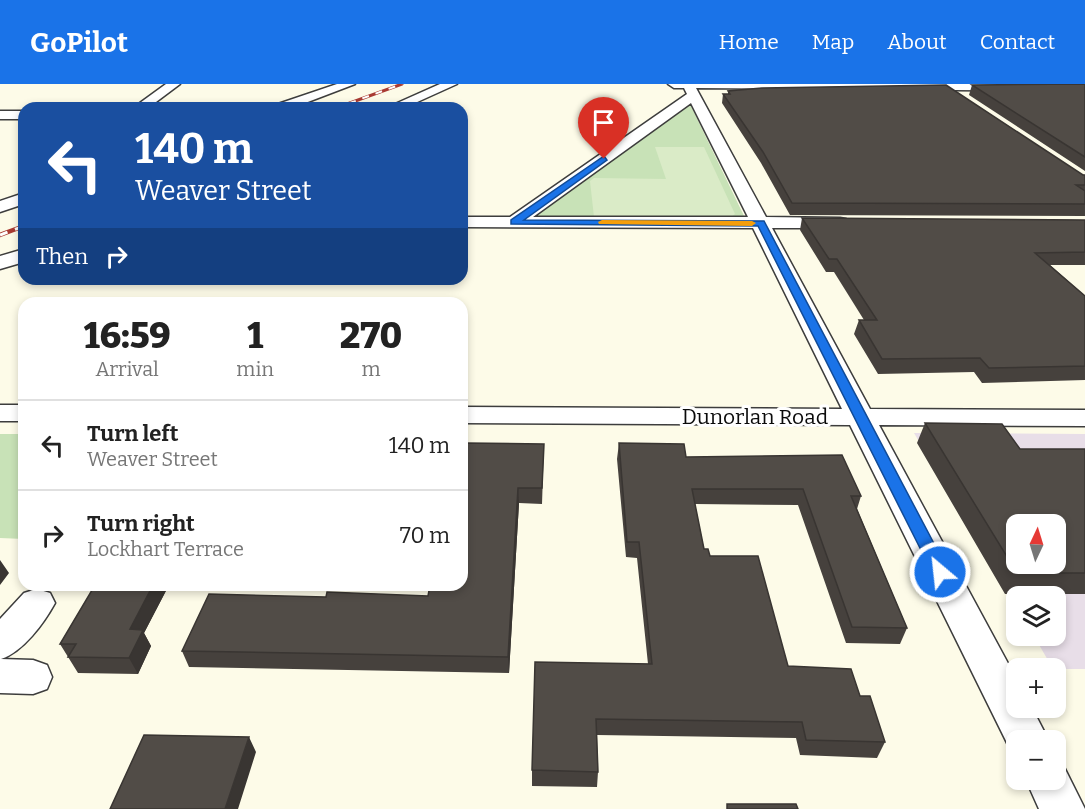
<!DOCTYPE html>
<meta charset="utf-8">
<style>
body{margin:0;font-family:Bitter,serif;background:#f2f2f2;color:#222;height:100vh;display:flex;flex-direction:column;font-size:22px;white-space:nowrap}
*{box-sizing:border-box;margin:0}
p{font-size:20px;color:#767676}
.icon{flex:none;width:33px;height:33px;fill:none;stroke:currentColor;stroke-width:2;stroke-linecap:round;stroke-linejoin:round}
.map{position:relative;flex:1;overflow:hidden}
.panel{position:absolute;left:18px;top:213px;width:450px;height:294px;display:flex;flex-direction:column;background:#fff;border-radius:18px;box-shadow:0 3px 9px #0003}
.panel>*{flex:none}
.banner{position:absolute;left:18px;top:18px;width:450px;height:183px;border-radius:18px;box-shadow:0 3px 9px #0003;background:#1a4fa0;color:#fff;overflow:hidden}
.needle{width:39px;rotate:4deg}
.fabs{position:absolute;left:1006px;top:430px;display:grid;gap:12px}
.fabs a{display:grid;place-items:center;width:60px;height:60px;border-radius:12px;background:#fff;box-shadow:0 3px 9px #0003;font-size:30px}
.pin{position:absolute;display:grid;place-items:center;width:51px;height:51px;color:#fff;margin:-62px -26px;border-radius:50% 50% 50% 0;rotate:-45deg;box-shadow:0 0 6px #0007}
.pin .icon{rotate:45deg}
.me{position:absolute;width:66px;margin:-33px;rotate:332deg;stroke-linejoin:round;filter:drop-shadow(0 0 4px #0008)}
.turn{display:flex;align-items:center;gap:21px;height:126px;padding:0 18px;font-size:27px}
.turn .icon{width:78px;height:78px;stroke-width:2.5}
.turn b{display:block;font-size:42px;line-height:51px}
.then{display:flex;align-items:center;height:57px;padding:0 18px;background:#0003;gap:12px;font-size:22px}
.eta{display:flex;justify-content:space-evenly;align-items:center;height:102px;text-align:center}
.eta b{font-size:36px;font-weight:800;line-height:42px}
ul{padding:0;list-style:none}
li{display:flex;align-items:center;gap:18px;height:90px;padding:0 18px;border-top:2px solid #e0e0e0}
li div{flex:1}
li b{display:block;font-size:22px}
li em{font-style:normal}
header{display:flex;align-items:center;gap:36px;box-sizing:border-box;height:84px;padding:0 30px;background:#1a73e8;color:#fff}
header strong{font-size:28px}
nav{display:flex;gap:33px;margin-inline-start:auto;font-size:21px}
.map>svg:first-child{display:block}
.industrial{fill:#e8dee8;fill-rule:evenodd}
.green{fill:#c8e2b7}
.pitch{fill:#daebc7}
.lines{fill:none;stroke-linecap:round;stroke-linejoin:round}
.minor-casing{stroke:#3d3d3d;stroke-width:3}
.minor{fill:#fff;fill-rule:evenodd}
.rail-far1-casing{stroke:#a93a32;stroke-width:3}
.rail-casing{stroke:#a93a32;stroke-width:4.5}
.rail-far1{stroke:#fff;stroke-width:2;stroke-dasharray:7;stroke-linecap:butt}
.rail{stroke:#fff;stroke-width:3;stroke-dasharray:8;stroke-linecap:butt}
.wall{fill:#46413d}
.shaded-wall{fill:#393532}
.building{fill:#514c47;stroke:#393532;stroke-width:1.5;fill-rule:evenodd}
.route{fill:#1a73e8;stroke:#114b97;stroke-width:1.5}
.slow{fill:#f59e0b}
.labels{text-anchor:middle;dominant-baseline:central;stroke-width:6;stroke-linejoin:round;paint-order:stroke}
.street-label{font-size:21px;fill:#0a0a0a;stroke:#fff}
</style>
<header>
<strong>GoPilot</strong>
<nav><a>Home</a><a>Map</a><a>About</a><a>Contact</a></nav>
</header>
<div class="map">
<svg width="1085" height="725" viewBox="0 0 1085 725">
<rect width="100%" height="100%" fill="#fdfbe8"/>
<path class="industrial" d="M914 349 1085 350V585H1053L1034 552H1056V513H1017V523ZM1017 441H1056V480H1017Z"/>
<path class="green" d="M690 20 745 134 531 132Z
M0 350H24V455L0 454Z"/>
<path class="pitch" d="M655 63H704L735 130 730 134 594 133 590 97 594 94 666 95Z"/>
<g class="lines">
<defs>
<path id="minor" d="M166 0H180L148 24H133Z
M337 0H355L292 24H273L275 21Z
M440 0H457L404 24H386Z
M668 0H1085V7L696 4 766 133 840 134 846 135 849 139 846 143 840 144H772L870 325 1085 326V342L879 341 1017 596V624H1032L1049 657H1017V672L1013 671 850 341 462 339V323L842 325 753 144 462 143V133H510L687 10 684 4H674ZM691 19 748 133H533Z
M0 27H24V35H0Z
M24 109V120L0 128V117Z
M24 165V178L0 185V172Z
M0 321H24V337H0Z
M37 505 50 509 55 519C44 539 23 568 1 575L33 576 47 581 52 593 47 605 33 610 0 609V535L24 509Z
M1056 678 1063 681 1085 725H1039L1026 696H1056Z"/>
</defs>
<use href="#minor" class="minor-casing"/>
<use href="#minor" class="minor"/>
<defs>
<path id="rail-far1" d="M336 24 402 0"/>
<path id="rail" d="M0 151 24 142"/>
</defs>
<use href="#rail-far1" class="rail-far1-casing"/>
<use href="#rail" class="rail-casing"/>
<use href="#rail-far1" class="rail-far1"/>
<use href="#rail" class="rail"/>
</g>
<path class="wall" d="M1085 0V87L969 11 972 1Z
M728 7 1085 91V132L790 131 761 79 722 19 723 10H728Z
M802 134 1085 136V181H1050L1085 212V296L982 299 974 288 878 290 854 250 859 236H864L834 188H826L800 146Z
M925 339 1020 365H1085V510H1005L917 359Z
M619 359 861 412 857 425 907 544 900 560 846 559 798 421 695 420 704 465 788 582 860 612 885 658 877 674 800 671 796 654 597 651 598 688 597 703 532 702V686L648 580 637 474 626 473 617 375Z
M544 360 542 420 519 419 509 589 189 583 182 567 326 513 428 512Z
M95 501H169L144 549 151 562 138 590 78 589 60 560Z"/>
<path class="shaded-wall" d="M518 404 519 419 509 589 508 573Z
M0 476 9 489 0 501Z
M153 501H169L144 549 151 562 138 590 129 574 130 545Z
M249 653 256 668 238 725H225Z"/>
<path class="building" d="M1085 0V73L972 1Z
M946 1 1083 91H1085V101H1076L1085 107V120L792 119 763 68 723 10H730L728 7 762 4Z
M802 134 1085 136V168L1035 169 1085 212V282L989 284 980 274 882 275 859 236H877L837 175H829Z
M925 339 1002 340 1020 365H1085V489H1017ZM1017 441H1056V480H1017Z
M466 359 544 360 542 404H518L508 573 182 567 209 510 326 513 327 508 428 512 430 501H462V363H465Z
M619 359 684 360 686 373 842 371 861 412H851L907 544 852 543 803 405H692L704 465H708L710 472H758L788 582 851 585 860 612H870L885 658 806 656 802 638 596 635 598 688 532 686 535 578 652 580 639 458H627Z
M95 501H153L130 545 143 546 129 574 68 573 76 560H60Z
M144 651 249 653 225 725H110Z
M727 720H796L798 725H727Z"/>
<path class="route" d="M604 72 607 76 524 136 764 137 949 488 946 493 940 495 935 493 932 488 758 142 511 140V136Z"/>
<path class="slow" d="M602 136 752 137 756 139 752 142 599 140 598 138Z"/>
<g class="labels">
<g class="street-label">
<text x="755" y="333">Dunorlan Road</text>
</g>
</g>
</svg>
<div class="fabs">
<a><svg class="needle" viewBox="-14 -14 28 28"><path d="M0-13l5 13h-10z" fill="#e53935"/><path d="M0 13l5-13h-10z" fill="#767676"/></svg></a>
<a><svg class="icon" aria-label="layers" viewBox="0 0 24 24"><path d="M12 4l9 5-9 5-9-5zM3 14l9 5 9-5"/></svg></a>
<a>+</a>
<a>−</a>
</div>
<div class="pin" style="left:604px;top:75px;background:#d93025"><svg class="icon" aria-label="arrive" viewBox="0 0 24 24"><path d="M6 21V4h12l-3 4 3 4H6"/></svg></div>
<svg class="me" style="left:940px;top:488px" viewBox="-20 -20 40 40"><circle r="17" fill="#1a73e8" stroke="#fff" stroke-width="3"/><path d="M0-11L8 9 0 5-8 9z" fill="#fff"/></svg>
<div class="banner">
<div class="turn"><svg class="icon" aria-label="left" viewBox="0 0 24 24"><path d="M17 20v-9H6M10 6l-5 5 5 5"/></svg><div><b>140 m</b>Weaver Street</div></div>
<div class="then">Then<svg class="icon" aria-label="right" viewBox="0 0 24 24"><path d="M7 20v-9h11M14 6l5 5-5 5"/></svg></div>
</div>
<section class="panel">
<div class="eta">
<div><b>16:59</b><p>Arrival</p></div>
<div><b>1</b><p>min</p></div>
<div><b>270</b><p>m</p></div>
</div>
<ul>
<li><svg class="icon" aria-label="left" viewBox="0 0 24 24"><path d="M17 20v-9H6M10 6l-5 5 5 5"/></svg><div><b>Turn left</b><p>Weaver Street</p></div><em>140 m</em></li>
<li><svg class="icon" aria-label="right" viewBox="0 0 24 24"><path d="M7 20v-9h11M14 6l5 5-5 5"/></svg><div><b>Turn right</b><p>Lockhart Terrace</p></div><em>70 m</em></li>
</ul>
</section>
</div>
